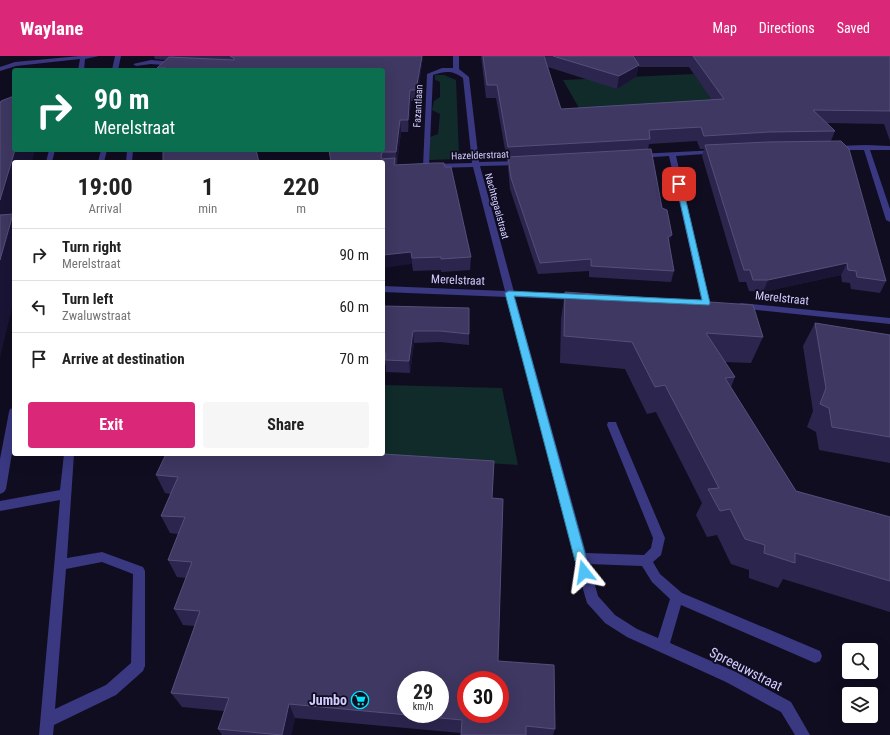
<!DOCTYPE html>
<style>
body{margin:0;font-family:"Roboto Condensed",sans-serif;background:#f6f6f6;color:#222;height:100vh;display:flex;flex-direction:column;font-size:15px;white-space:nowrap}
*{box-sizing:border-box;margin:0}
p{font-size:13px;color:#767676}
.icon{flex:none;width:22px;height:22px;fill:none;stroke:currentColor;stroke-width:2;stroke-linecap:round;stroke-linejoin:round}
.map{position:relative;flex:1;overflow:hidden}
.panel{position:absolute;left:12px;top:104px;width:373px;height:296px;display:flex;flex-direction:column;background:#fff;border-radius:4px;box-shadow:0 4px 16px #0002}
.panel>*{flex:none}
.hud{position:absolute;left:12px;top:12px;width:373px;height:84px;border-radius:4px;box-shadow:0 4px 16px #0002;background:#0b6e4f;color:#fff;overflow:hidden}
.fabs{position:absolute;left:842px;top:587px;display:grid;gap:8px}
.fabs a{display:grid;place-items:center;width:36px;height:36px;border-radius:4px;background:#fff;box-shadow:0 4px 16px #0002;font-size:20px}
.speed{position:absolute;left:397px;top:615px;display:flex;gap:8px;font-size:20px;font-weight:700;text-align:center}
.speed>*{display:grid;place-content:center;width:52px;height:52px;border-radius:50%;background:#fff;box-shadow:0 4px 16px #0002;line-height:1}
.speed small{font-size:10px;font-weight:400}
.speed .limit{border:6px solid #d22;background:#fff;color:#111}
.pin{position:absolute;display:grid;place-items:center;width:34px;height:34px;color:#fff;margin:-17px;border-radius:8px;box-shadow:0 2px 6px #0006}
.me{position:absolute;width:44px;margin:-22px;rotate:345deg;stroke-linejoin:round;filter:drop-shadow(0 0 3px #0008)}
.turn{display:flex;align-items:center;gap:14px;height:84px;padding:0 16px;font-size:18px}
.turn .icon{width:52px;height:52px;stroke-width:2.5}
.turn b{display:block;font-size:28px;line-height:34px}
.eta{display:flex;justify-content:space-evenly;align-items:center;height:68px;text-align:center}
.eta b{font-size:24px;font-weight:700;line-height:28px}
.cta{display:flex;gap:8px;margin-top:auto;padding:8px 16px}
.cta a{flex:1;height:46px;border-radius:4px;background:#db2777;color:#fff;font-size:16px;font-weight:700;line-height:46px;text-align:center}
.cta a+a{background:#f6f6f6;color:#222}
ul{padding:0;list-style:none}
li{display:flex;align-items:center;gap:12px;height:52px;padding:0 16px;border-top:1px solid #e0e0e0}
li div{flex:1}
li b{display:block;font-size:15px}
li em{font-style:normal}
header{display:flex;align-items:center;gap:24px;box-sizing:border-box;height:56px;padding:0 20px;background:#db2777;color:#fff}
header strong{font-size:19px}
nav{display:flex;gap:22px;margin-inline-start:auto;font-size:14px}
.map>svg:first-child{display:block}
.green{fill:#102b29}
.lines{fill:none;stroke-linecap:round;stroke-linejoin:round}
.minor{fill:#393880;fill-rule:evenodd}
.wall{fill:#2c264f;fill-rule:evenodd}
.shaded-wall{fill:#1a1435}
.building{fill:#3e3862;stroke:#554f7b;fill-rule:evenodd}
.route{fill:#4fc3f7;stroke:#337fa1}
.labels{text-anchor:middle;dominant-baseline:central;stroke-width:3.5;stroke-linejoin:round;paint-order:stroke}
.far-street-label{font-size:10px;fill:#d1cdff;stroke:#100d21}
.street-label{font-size:12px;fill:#d1cdff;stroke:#100d21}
.near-street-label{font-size:14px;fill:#d1cdff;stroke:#100d21}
.near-poi-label{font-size:14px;font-weight:bold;fill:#d1cdff;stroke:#100d21;text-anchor:end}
</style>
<header>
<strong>Waylane</strong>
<nav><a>Map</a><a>Directions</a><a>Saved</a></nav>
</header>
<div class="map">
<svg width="890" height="679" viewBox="0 0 890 679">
<rect width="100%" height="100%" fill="#100d21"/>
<path class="green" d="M694 18 724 58 587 66 563 24Z
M435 19H444L456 24 459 99 456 103 429 104 430 81 438 78 440 58 432 54 434 45 440 41V26L435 24Z
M383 329 502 332 518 409 347 398H383Z"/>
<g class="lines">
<path class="minor" d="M80 0H99L85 3 84 14H78L80 3 16 10 0 15V11L15 6Z
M115 0H121L118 14H112Z
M453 0H459V13L469 21 479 106 521 105 524 107 521 109 480 110 514 236 577 238 581 241 577 244 515 241 586 497 644 499 651 492 653 482 607 369 608 366H616L617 369 665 482 661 499 653 506 660 518 682 537 820 595 822 600 820 605 815 607 681 549 670 587 736 616 791 646 810 679H795L781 656 726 626 627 581 605 567 587 547 574 502 507 241 383 236V230L505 235 473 111 433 112 430 110 433 108 472 107 463 22C452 14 446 15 433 19L429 111 426 113 423 111 427 18 442 12H453ZM589 508 642 510 652 526 670 543 658 582 637 573 615 559 598 540Z
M151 4 174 6 177 8 174 10 151 8 136 10 133 8Z
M866 89 890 90V94H870L890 153V166L886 164 864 94H834L831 92 834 90Z
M49 94H55L52 106H46Z
M101 94H107L104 106H98Z
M127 94H133L132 106H126Z
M717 94 720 96 719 97 676 100 710 247 706 250 702 247 669 100 639 102 636 100 639 98Z
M741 247 890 262V268L738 252 737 250 738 248Z
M14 352V385L6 433 4 436 0 438V403L9 356 10 353Z
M64 398H74L67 502 102 496 143 511 145 515V610L143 615 116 639 54 669 53 679H39L60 444 0 455V445L60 434ZM102 506 133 518 131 607 106 629 55 653 66 513Z"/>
</g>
<path class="wall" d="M154 0H423L417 45H411L408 76H401L397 108H395V109L471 201 470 214 441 216V214L413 215 412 208 383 106H331L329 94H306H383V14H158L157 12 166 4 155 3Z
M481 0H890V85L884 68 827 67 835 75 831 85 886 225 880 237 851 233 850 227 842 226 841 219 763 236 749 235 746 226H739L702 100 704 93H700L697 85 649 88 648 94 669 189 674 215 671 226 589 221V215L538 218 510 133 508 112V105H507L496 42H486ZM548 11 617 33 636 21 638 11H689L712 44 561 53Z
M565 236 763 281 751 307 725 306 735 321 731 331 796 435 890 461V556L783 523 778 532 749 522V514L731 508 717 479 707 481 696 459 702 447 656 356 647 358 625 313 560 307 561 263Z
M383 250 469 252V289L440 286 414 287 410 317 386 316V309H383Z
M815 267 890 279V407L819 394 816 376 807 371 813 355 803 290Z
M156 419 492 442 498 605 555 673 553 679H461V677L295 662 291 679H222L218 673 224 655 182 651 171 637 195 570 183 569 174 553 186 522 177 521 168 504 178 478 170 477 161 460 171 438 165 437Z"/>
<path class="shaded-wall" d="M422 0H423L417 45 416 34Z
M639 9 636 21 617 33 619 20Z
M410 34 411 45 408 76V64Z
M400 64 401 76 397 108 396 96Z
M15 94H35L32 106H14V243L0 302V144Z
M672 179 669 190 668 181Z
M411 196 412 208 383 212V199Z
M847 207 841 219 763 236 768 224Z
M413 275 414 287 410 317 409 305Z
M289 648 295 662 291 679H282Z"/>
<path class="building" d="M230 0H422L416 34H410L408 64H400L396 96H382L381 101 382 103 395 102 394 109 435 107H444L445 111H451L471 201 441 203V201L412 202 411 196 383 199V106H331L329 94H383V14H164L166 12H157L169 1 234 4V2Z
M483 0H544L561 53 724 43 693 0H890V55L813 54 835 75 769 76 704 80 701 71 649 74 650 83 508 91 497 29H487Z
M553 0H633L639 9 619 20Z
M14 40V94H15L0 144V48L1 45Z
M841 85 849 93 886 225 857 221 856 215 848 214 847 207 768 224H753L750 214H744L705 89 768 86Z
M651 93 662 152 667 154 672 179 668 181 674 215 591 210V203L540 207 511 122 508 101Z
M163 94H256L259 106H163Z
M13 158 0 204V159Z
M565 236 753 249 763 281 706 277 735 321 725 322 796 435 890 461V525L795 497V507L764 497 765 489 745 483 730 453 720 455 708 433 719 432 665 329 655 331 632 286 564 280Z
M383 250 469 252V278L440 275H413L409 305 385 304 386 297H383Z
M815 267 890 279V381L832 371 829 352 820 348 826 332Z
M166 398H383L494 405 492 442 503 443 498 605 554 609 555 673 526 670V679H461L462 664 289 648 282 679 218 673 229 642 171 637 200 555 174 553 192 506 168 504 185 461 161 460 178 421 156 419ZM406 624H440V658H406ZM466 624H500V658H466Z"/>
<path class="route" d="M679 126 682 128 710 247 709 249 514 240 590 516 588 520 584 521 580 520 578 516 505 237 509 235 702 244 676 128Z"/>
<defs>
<symbol id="supermarket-ring" viewBox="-11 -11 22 22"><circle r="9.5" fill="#100d21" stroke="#01e6f7" stroke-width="1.5"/><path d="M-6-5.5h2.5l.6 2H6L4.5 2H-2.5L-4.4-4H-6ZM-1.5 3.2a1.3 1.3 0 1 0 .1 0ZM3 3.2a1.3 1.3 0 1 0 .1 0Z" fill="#01e6f7"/></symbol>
</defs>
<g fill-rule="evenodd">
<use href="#supermarket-ring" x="350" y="634" width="20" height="20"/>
</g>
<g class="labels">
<g class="far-street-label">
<text transform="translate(418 50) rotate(-87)">Fazantlaan</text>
<text transform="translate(480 99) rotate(-2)">Hazelderstraat</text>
<text transform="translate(497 150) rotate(75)">Nachtegaalstraat</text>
</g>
<g class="street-label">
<text transform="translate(458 224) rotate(2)">Merelstraat</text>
<text transform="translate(782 242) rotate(6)">Merelstraat</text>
</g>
<g class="near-street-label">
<text transform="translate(746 613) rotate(27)">Spreeuwstraat</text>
</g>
<g class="near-poi-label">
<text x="347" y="644">Jumbo</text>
</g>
</g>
</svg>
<div class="fabs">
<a><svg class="icon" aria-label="search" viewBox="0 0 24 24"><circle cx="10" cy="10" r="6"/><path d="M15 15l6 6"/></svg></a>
<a><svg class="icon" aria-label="layers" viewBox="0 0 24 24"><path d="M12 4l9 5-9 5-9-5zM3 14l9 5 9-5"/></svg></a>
</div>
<div class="speed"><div>29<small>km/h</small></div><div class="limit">30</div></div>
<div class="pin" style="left:679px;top:128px;background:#d93025"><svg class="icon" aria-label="arrive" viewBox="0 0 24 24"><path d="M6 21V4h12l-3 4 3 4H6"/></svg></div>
<svg class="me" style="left:584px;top:516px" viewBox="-20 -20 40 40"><path d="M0-17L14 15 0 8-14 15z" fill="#4fc3f7" stroke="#fff" stroke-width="4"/></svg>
<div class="hud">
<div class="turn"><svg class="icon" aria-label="right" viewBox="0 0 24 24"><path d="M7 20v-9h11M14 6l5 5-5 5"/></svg><div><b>90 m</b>Merelstraat</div></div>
</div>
<section class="panel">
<div class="eta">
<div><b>19:00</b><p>Arrival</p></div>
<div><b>1</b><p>min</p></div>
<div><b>220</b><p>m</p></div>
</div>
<ul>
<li><svg class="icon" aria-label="right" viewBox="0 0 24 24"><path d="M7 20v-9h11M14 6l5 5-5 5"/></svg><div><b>Turn right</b><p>Merelstraat</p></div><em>90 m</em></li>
<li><svg class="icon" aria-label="left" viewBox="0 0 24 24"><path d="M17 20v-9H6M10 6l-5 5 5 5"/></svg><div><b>Turn left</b><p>Zwaluwstraat</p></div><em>60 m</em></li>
<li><svg class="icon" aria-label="arrive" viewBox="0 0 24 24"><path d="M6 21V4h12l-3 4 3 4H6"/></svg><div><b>Arrive at destination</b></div><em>70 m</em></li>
</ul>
<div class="cta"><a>Exit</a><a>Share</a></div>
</section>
</div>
